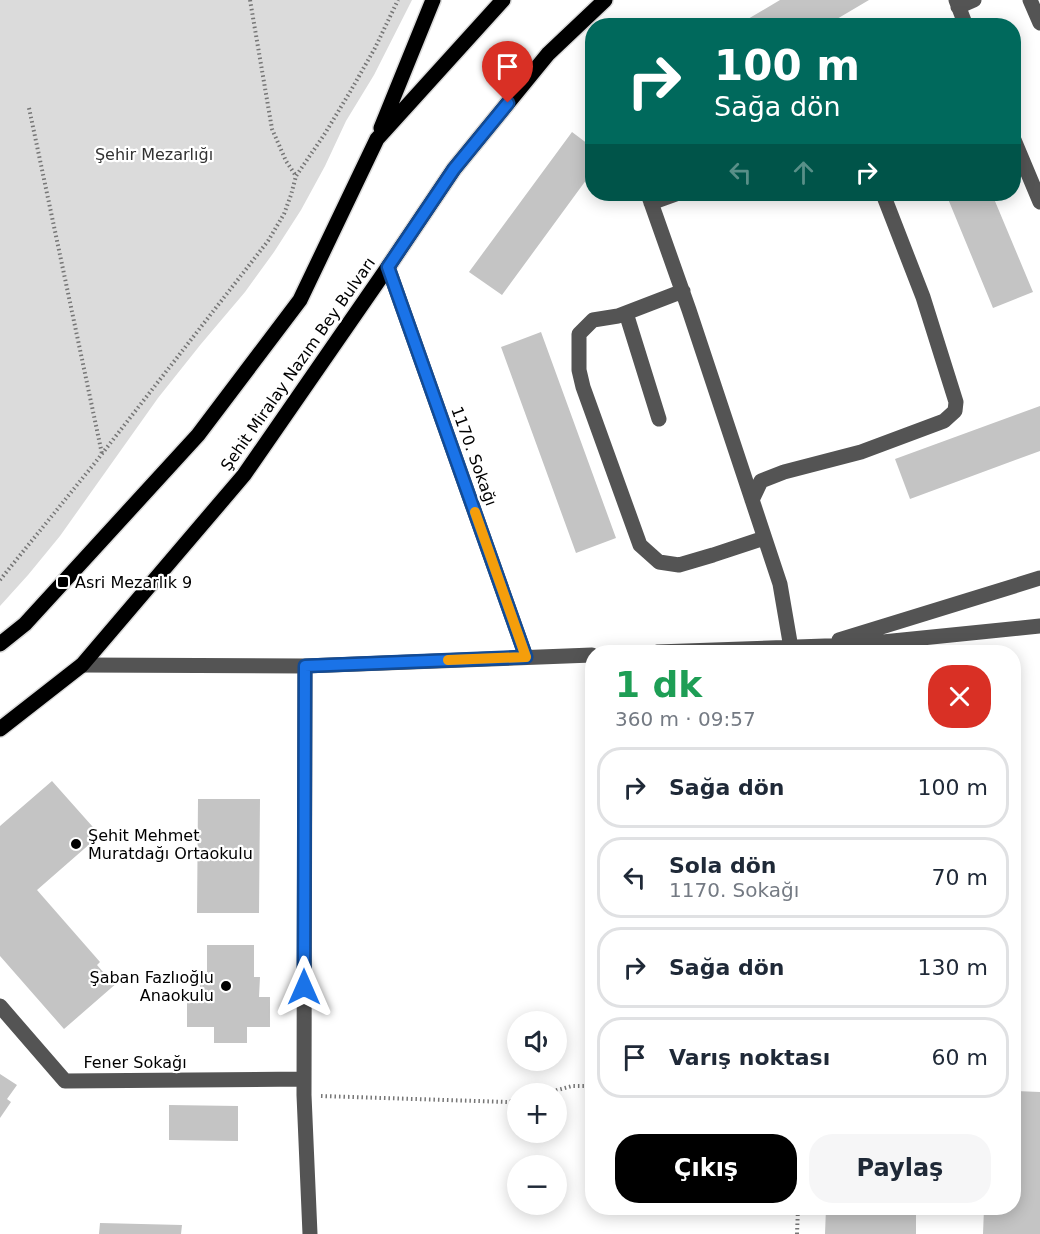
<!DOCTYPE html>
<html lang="tr">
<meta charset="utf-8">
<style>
body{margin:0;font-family:"DejaVu Sans",sans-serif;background:#f6f6f7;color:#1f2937;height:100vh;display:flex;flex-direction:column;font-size:22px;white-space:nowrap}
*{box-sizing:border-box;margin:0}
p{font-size:20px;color:#747a83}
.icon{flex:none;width:33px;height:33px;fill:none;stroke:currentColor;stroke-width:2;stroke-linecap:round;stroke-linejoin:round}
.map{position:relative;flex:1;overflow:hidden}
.details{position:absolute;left:585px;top:645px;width:436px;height:570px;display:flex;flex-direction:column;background:#fff;border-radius:24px;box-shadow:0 3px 15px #0003}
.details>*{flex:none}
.top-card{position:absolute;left:585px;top:18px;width:436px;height:183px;border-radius:24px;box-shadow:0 3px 15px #0003;background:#00695c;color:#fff;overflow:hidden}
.controls{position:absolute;left:507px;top:1011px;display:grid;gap:12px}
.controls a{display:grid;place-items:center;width:60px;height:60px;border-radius:50%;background:#fff;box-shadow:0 3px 15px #0003;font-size:30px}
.pin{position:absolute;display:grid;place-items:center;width:51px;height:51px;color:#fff;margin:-62px -26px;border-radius:50% 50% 50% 0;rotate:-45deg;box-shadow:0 0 6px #0007}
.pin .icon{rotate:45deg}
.me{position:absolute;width:66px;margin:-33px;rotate:0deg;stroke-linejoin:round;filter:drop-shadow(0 0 4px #0008)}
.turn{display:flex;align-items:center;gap:21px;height:126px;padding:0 30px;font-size:27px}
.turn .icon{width:78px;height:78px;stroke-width:2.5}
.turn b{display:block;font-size:42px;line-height:51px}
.lanes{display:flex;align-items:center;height:57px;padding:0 30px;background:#0003;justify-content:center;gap:30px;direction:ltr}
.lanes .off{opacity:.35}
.round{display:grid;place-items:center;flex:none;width:63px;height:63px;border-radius:24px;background:#f6f6f7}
.summary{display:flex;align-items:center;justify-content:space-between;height:102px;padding:0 30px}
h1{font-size:36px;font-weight:800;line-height:45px;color:#1e9e55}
.button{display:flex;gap:12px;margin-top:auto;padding:12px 30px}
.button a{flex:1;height:69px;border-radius:24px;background:#000;color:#fff;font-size:24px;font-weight:800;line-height:69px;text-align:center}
.button a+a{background:#f6f6f7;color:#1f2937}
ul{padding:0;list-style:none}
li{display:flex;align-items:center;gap:18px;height:81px;margin:0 12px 9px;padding:0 18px;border:3px solid #e0e1e3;border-radius:24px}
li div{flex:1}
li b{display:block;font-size:22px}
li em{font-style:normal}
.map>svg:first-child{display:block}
.green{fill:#dbdbdb}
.building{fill:#c4c4c4}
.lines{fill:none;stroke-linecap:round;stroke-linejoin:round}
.major-casing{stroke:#dbdbdb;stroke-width:18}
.path{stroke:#767676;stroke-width:4;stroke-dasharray:1.5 3;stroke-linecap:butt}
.minor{stroke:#545454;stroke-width:15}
.major{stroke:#000;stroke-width:15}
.route-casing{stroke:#114b97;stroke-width:15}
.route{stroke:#1a73e8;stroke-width:10}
.slow{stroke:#f59e0b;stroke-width:10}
.poi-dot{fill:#000;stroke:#fff;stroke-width:2}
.labels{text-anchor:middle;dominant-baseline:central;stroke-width:4.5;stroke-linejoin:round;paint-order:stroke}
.park-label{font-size:16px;fill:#323232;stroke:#fff}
.street-label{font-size:16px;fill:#000;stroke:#fff}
.poi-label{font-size:16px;fill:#000;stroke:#fff;text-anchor:start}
</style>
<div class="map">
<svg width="1040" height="1234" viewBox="0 0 1040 1234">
<rect width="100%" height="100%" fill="#fff"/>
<path class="green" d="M0 0H412L374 75 346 121 325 166 301 210 274 252 245 292 201 344 158 398 60 536 28 575 0 606Z"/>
<path class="building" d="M780 0H869L825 26H736Z
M572 132 592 147V172L502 295 469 272Z
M946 194H992L1033 292 993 308Z
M541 332 616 538 576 553 501 347Z
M1040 406V451L910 499 895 459Z
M52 781 100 835 37 890 100 962 97 965 110 980 114 978 118 982 64 1029 0 956V826Z
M198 799H260L259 913H197Z
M207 945H254V977H260L259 997H270V1027H247V1043H214V1027H187V995H200V976H207Z
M0 1074 17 1085 7 1099 11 1102 0 1118Z
M1014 1091 1040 1092V1234H983L984 1208H1014Z
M169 1105 238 1106V1141L169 1140Z
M826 1208H916V1234H825Z
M100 1223 182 1225 181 1234H99Z"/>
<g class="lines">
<defs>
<path id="major" d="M381 128 433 0
M0 644 25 624 198 435 300 300 377 139 503 0
M0 729 82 665 244 475 388 267 454 169 548 54 605 0"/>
</defs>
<use href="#major" class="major-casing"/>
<path class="path" d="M250 0 272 129 286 161 296 176
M29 108 102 454
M0 580 94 464 268 241 284 214 291 195 296 176 324 135 350 92 375 48 398 0
M543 1094 572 1086H592
M321 1096 508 1102 518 1100
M797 1234 798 1208"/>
<path class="minor" d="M956 0 966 26
M1030 0 1040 23
M958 7 974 0
M1014 140 1040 202
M648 194 689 310 780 584 791 648
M651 203 676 194
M388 267 526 657
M683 291 618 316 593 320 579 334V370L583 387 640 545 659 562 679 565 713 555 764 538
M626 313 659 419
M752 500 761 481 784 472 861 452 944 421 955 411 956 402 923 297 883 194
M839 640 1040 578
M657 652 853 645 1040 626
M82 665 305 666 592 655
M305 666 304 1095 310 1234
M0 1006 65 1081 304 1079"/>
<use href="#major" class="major"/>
</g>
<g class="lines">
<defs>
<path id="route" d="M304 987 305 666 526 657 388 267 454 169 508 103"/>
</defs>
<use href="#route" class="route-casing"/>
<use href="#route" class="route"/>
<path class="slow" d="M448 660 526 657 475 512"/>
</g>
<g class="poi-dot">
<rect x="57" y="576" width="12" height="12" rx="3"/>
<circle cx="76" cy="844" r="6"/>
<circle cx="226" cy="986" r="6"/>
</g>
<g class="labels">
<g class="park-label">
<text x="154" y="154">Şehir Mezarlığı</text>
</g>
<g class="street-label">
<text transform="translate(298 364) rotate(-55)">Şehit Miralay Nazım Bey Bulvarı</text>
<text transform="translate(474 456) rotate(70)">1170. Sokağı</text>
<text x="135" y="1062">Fener Sokağı</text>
</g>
<g class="poi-label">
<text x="75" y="582">Asri Mezarlık 9</text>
<text x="88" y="835">Şehit Mehmet<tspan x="88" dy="18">Muratdağı Ortaokulu</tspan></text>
<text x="214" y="977" text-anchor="end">Şaban Fazlıoğlu<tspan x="214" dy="18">Anaokulu</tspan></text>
</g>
</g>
</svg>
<div class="controls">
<a><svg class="icon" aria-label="sound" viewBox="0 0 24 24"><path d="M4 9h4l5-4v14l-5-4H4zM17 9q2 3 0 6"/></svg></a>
<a>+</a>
<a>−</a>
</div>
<div class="pin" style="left:508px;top:103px;background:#d93025"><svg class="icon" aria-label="arrive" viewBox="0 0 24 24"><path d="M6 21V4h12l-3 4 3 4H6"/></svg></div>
<svg class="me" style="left:304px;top:987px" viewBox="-20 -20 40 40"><path d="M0-17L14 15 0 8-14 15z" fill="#1a73e8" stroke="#fff" stroke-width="4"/></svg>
<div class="top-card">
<div class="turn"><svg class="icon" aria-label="right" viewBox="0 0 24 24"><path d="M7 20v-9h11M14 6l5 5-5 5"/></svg><div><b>100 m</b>Sağa dön</div></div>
<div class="lanes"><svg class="icon off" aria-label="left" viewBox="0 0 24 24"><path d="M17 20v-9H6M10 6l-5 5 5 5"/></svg><svg class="icon off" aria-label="ahead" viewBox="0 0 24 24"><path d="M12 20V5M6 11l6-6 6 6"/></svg><svg class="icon" aria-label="right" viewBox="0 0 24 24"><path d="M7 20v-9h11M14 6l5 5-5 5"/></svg></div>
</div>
<section class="details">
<div class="summary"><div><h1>1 dk</h1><p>360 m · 09:57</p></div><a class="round" style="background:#d93025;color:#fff"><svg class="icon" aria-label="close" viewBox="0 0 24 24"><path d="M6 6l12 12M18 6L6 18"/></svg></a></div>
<ul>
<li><svg class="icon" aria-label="right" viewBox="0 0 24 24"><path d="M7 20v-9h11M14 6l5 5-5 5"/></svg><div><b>Sağa dön</b></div><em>100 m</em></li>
<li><svg class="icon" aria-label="left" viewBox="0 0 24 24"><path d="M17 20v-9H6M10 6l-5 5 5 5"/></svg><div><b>Sola dön</b><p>1170. Sokağı</p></div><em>70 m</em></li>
<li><svg class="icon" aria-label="right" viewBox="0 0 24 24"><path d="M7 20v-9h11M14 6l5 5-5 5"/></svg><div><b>Sağa dön</b></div><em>130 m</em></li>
<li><svg class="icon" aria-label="arrive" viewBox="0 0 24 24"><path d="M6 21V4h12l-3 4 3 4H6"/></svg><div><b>Varış noktası</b></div><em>60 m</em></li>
</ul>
<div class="button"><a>Çıkış</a><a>Paylaş</a></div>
</section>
</div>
